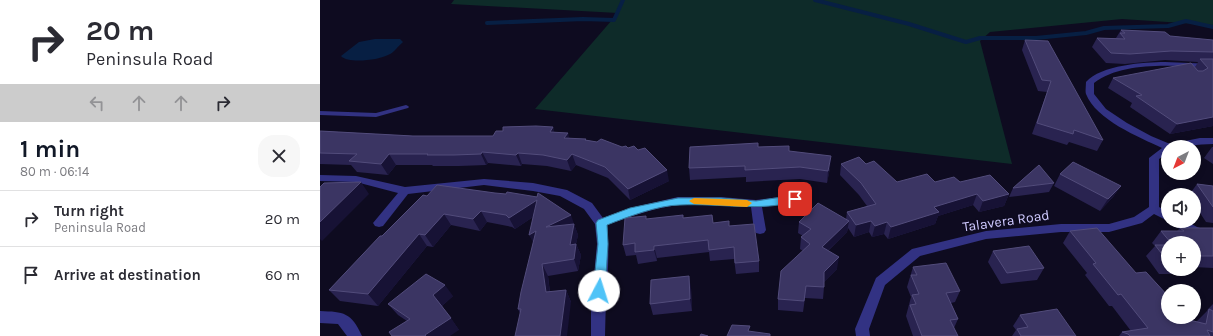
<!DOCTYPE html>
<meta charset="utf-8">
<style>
body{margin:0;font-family:Karla,sans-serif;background:#f7f7f7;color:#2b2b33;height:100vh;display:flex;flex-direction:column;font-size:15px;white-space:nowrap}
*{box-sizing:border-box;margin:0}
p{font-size:13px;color:#7c7c81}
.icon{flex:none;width:22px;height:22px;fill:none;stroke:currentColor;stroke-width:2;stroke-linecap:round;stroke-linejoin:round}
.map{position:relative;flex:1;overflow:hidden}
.panel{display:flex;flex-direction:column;background:#fff;width:320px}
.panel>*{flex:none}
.guide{background:#fff;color:#2b2b33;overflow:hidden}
.needle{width:26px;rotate:222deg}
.buttons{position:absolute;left:841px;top:140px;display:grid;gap:8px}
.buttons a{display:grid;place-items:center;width:40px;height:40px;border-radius:50%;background:#fff;box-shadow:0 2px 6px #0003;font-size:20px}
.pin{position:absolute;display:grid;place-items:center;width:34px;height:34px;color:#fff;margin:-17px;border-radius:8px;box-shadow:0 2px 6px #0006}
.me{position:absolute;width:44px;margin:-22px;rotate:5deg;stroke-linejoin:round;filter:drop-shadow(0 0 3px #0008)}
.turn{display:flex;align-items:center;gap:14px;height:84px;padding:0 20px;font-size:18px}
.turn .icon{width:52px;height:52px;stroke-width:2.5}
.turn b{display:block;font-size:28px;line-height:34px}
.lanes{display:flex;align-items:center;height:38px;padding:0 20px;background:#0003;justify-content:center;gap:20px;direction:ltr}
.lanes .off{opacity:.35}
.round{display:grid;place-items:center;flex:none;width:42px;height:42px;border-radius:16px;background:#f7f7f7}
.summary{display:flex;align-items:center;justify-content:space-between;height:68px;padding:0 20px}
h1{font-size:24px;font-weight:700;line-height:30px;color:#111827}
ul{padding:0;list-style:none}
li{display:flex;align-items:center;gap:12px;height:56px;padding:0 20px;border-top:1px solid #e1e1e2}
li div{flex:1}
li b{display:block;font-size:15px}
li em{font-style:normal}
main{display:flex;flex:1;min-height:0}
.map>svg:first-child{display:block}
.green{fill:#0e2b29}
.water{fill:#071f43}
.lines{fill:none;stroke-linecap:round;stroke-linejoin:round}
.stream{stroke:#071f43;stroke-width:4}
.lane{fill:#323283;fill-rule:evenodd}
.street{fill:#323283;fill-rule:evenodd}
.wall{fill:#292350}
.shaded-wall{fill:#171235}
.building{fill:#3b3563;stroke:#524c7b}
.route{fill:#4fc3f7;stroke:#337fa1}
.slow{fill:#f59e0b}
.labels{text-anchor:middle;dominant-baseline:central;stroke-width:3;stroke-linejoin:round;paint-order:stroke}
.street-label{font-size:14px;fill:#cfcaff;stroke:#0e0b20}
</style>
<main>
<section class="panel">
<div class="guide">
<div class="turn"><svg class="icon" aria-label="right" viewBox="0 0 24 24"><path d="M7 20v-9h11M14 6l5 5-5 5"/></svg><div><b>20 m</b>Peninsula Road</div></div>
<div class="lanes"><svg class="icon off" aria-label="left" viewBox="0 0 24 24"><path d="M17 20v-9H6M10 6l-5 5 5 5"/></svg><svg class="icon off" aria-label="ahead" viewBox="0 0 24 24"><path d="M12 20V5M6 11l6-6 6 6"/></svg><svg class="icon off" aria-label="ahead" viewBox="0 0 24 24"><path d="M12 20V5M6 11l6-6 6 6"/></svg><svg class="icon" aria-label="right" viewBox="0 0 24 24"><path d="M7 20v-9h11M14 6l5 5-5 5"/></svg></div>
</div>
<div class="summary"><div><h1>1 min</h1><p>80 m · 06:14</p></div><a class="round"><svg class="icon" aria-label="close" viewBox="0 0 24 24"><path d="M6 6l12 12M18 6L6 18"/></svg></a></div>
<ul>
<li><svg class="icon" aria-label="right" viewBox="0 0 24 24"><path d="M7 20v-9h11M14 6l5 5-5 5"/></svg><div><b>Turn right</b><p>Peninsula Road</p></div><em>20 m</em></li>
<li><svg class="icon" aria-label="arrive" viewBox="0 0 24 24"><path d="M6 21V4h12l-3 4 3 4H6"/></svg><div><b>Arrive at destination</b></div><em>60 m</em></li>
</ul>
</section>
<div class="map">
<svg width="893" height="336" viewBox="0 0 893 336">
<rect width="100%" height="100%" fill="#0e0b20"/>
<path class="green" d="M134 0H893V25L802 19 670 32 660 41 692 164 215 109 298 13 131 4Z"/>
<path class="water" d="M55 39H80L83 42C78 46 74 53 68 55 59 60 28 64 21 56L39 42Z"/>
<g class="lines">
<path class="stream" d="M495 0 589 24 646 42 660 38H716L766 33 784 28 848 26 866 21 893 27
M167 23 263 19 294 20 303 0"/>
<path class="lane" d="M86 105 88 106 89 107 88 108 56 117 0 115V111L56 113Z"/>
<path class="street" d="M845 62 893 64V68C858 66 804 60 774 83V94L786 109 807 123 831 136 850 144 880 138H893V144C878 144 863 147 848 147V153L839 159V207L848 212V221L834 214 822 223 789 232H741L666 239 600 256 565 285 549 329 550 336H536L535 329 556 278 592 249 666 231 741 224H789L814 217 829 207V158L842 148C819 137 776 120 766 94 765 91 766 86 766 82 781 65 824 62 845 62Z
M0 175 36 176 85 187 164 179 213 183 247 190 272 203 283 218 310 208 358 197H401L436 200 475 195 479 196 480 199 479 202 475 203 442 207 446 230 444 233 440 234 436 233 434 230 431 207C407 205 381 202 358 205 333 208 309 217 287 225 291 262 285 299 285 336H271V306L277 244 275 224 264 209 240 196 213 191 164 185 88 194 63 226 59 227 55 226 53 223 78 193 36 182 0 181Z
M850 221H866L877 227 893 232V240C882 237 856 231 850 221Z
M0 311C24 312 31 312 42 336H27L18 324 0 323Z"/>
</g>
<path class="wall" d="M801 30 850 36 893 40V126L850 134 810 107 812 103 788 88 793 78 875 67 878 62 845 60 805 64 786 63 772 47 777 38H796Z
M705 40 783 140 777 151 749 142 747 145 712 134 727 92 718 91 702 50Z
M233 127 234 132 249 138 266 140 302 147 308 148 318 150 349 181 310 200 288 178 256 165 251 171 227 166 202 164 201 166 168 163 166 165 139 166H113L112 165H76L68 175 37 172 31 165 0 164V131L93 136H173L183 131Z
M438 147 469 151 510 168 507 183 480 179 426 182V177L370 180 369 168Z
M892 147H893V164L884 158Z
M521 164H546L577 182H640L689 194 684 206 659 212 653 205 618 216 615 224 568 239 564 234 552 237 549 232 534 237 528 228 527 232 508 251 517 269 504 282V287L503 299 485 298 483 312 458 310V299L483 251 480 249 481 237 483 236 478 233 479 222 526 219 527 212 547 206 539 195 520 175Z
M740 174 801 186 793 197 780 211 734 186Z
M734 183 729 192 689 197 693 188Z
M877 184 893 186V223L886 222 874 204V195H869Z
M117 185 255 226V227L258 235 256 244 261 255 258 271 228 276 230 292 246 290 251 302 200 313 198 309 213 244V217L195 229 192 227 167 222 160 231 131 225 113 247 107 246 58 306 20 301 9 290 62 236 107 196Z
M326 216V219L363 218 409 226 439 261V272L416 274 414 259 390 261 389 252 337 258V261L318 264 316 255 306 256 303 245Z
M860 228H893V268L874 267V243H848V269H862L858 274H839L826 256 835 246 832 243 841 231H857Z
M750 231 816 273 861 318 877 322V321L887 311 888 309 893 304V336H799L802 332 811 331 792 306H789L765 275 767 273 743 243Z
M673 251 724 268 717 280 681 284 668 262Z
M593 267 640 291 635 302 631 303 638 319 634 328 638 336H593L586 316 591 297 587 287Z
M371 288 372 311 333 315 330 304Z
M133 296 122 306 139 330 87 321 78 315 68 304Z
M700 315 756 336H692L696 330 693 326Z"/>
<path class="shaded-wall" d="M893 117V126L850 134 857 124Z
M233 127 236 138 230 132Z
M248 133 251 143 244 138Z
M162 152 168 163 166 165 161 154Z
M198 153 202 164 201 166 196 155Z
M69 154 76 165 68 175 61 164Z
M252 154 256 165 251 171 247 160Z
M511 156 510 168 507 183 508 171Z
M347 170 349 181 310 200 308 189Z
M41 182 49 194 2 241 0 239V222Z
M801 186 793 197 780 211 788 199Z
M657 194 653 205 618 216 615 224 568 239 571 227 614 207Z
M689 194 684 206 659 212 663 201Z
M217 200 222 211 195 229 189 218Z
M161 211 167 222 160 231 153 219Z
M124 214 131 225 113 247 105 235Z
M251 215 258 235 256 244 261 255 258 271 254 259 226 227Z
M529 221 527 232 500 258 502 247Z
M551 221 549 232 534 237 536 225Z
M567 222 564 234 552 237 555 226Z
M216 231 215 246 209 235Z
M99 234 107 246 58 306 48 294Z
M334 246 337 258V261L334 250Z
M519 257 517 269 503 283 504 272Z
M222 264 228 276 231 304 226 292Z
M369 276 371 288 372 311 370 299Z
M125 285 133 296 122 306 113 295Z
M246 290 251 302 247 336H240Z
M131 318 139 330 130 336H106L105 335Z"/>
<path class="building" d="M801 30 845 32 850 36 893 40V52L851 51 810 54 791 53 777 38 805 39 800 33H805Z
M705 40 728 41 783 140 754 130 753 134 717 123 731 81 722 80Z
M880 59H893V117L857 124 816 96 822 95 793 78 871 63 878 71H883L888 68Z
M216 126 233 127 230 132 248 133 244 138 266 139 265 140 277 142 281 139 302 147 306 146 308 148 314 146 318 150 325 148 347 170 308 189 285 167 252 154 247 160 223 155 198 153 196 155 162 152 161 154 134 155H107L108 154H69L61 164 29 161 37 154 0 153V131L93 136H173L176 131H183V127Z
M438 143V147L469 146V151L511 156 508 171 480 167 425 170V166L369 168 370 147Z
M539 157 546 164 554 161 577 182 607 174 615 182 634 177 640 182 670 175 689 194 663 201 657 194 614 207 619 212 571 227 567 222 555 226 551 221 536 225 527 212 556 204 541 183 521 164Z
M753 162 801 186 788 199 740 174Z
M719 165 734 183 693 188Z
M41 182 0 222V187L4 183Z
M877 184 893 186V207Z
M117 185 175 193 186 194 187 192 217 197 218 193 251 215 226 227 254 224 250 245 256 244 254 259 222 264 226 292 246 290 240 336H195L201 309H198L201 292 216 231 209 235 217 200 189 218 186 215 161 211 153 219 124 214 105 235 99 234 48 294 9 290 60 236H62L103 195 107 196Z
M498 203 529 221 502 247 519 257 504 272V287L486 286 484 301 458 299 461 271 490 244 481 237 491 229 479 222Z
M363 215V218L392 215 393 223 409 221V226L434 224 439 261 415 263 414 247 389 250 388 240 334 246V250L315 252V243L303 245 305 218 326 216V219Z
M777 228 816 273 826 272 848 296V317H861V318L886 324 889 309 893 311V332L887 330 890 336H810L808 334 802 332 828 328 801 294 798 295 773 264 776 263 750 231Z
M860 228H893V256H874V243H851L841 231H864Z
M835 245H848V262Z
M709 246 724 268 687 273 673 251Z
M626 263 640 291 626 293 638 319 630 320 638 336H602L590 305 596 304 592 295 599 294 591 275H597L593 267Z
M106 274 125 285 113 295 131 318 105 335 106 336H72L69 332 90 319 68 304Z
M369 276 370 299 330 304 331 280Z
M737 309 756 336H701L697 329 708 327 700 315Z
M412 325 430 326 428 331 450 334V336H407Z
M381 334 388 336H380Z"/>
<path class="route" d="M475 195 480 199 479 201C440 212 400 203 360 205 339 205 307 217 287 225L288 244 285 291 283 294 279 296 275 294 273 291 278 244 276 223 278 220 310 208 358 198H401L436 201Z"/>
<path class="slow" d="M374 198 427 200 432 203 427 207 374 204 369 201Z"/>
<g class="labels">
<g class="street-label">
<text transform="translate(686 221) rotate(-8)">Talavera Road</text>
</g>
</g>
</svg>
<div class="buttons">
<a><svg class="needle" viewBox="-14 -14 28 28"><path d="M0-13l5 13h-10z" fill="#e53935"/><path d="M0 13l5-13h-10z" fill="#7c7c81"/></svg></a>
<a><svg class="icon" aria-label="sound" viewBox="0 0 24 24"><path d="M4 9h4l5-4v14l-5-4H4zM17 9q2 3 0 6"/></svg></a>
<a>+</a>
<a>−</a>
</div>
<div class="pin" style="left:475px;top:199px;background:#d93025"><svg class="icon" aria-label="arrive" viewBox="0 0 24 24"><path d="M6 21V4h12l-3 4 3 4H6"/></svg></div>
<svg class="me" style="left:279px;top:291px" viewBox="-20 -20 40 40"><circle r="19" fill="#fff"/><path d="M0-13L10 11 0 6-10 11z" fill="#4fc3f7"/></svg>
</div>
</main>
